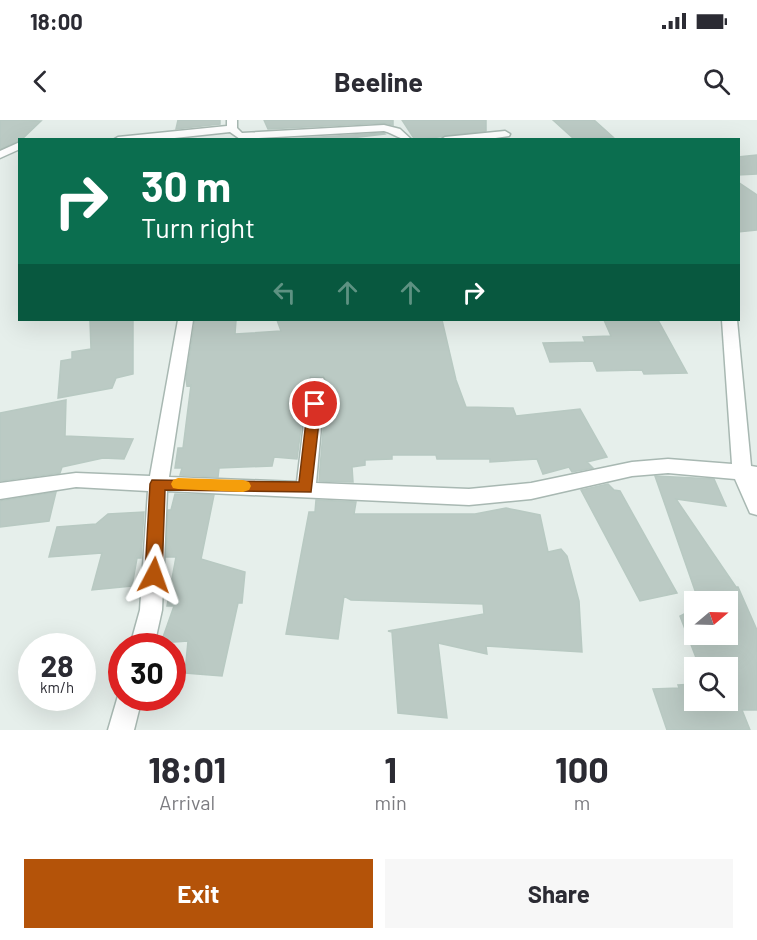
<!DOCTYPE html>
<style>
body{margin:0;font-family:Barlow,sans-serif;background:#f7f7f7;color:#2b2b33;height:100vh;display:flex;flex-direction:column;font-size:22px;white-space:nowrap}
*{box-sizing:border-box;margin:0}
p{font-size:20px;color:#7c7c81}
.icon{flex:none;width:33px;height:33px;fill:none;stroke:currentColor;stroke-width:2;stroke-linecap:round;stroke-linejoin:round}
.map{position:relative;height:610px;overflow:hidden}
.drawer{display:flex;flex-direction:column;background:#fff;flex:1}
.drawer>*{flex:none}
.top-card{position:absolute;left:18px;top:18px;width:722px;height:183px;border-radius:0px;box-shadow:0 6px 24px #0002;background:#0b6e4f;color:#fff;overflow:hidden}
.needle{width:39px;rotate:71deg}
.controls{position:absolute;left:684px;top:471px;display:grid;gap:12px}
.controls a{display:grid;place-items:center;width:54px;height:54px;border-radius:0px;background:#fff;box-shadow:0 6px 24px #0002;font-size:30px}
.speed{position:absolute;left:18px;top:513px;display:flex;gap:12px;font-size:30px;font-weight:700;text-align:center}
.speed>*{display:grid;place-content:center;width:78px;height:78px;border-radius:50%;background:#fff;box-shadow:0 6px 24px #0002;line-height:1}
.speed small{font-size:15px;font-weight:400}
.speed .limit{border:9px solid #d22;background:#fff;color:#111}
.pin{position:absolute;display:grid;place-items:center;width:51px;height:51px;color:#fff;margin:-26px;border:3px solid #fff;border-radius:50%;box-shadow:0 2px 6px #0007}
.me{position:absolute;width:66px;margin:-33px;rotate:4deg;stroke-linejoin:round;filter:drop-shadow(0 0 4px #0008)}
.turn{display:flex;align-items:center;gap:21px;height:126px;padding:0 24px;font-size:27px}
.turn .icon{width:78px;height:78px;stroke-width:2.5}
.turn b{display:block;font-size:42px;line-height:51px}
.lanes{display:flex;align-items:center;height:57px;padding:0 24px;background:#0003;justify-content:center;gap:30px;direction:ltr}
.lanes .off{opacity:.35}
.eta{display:flex;justify-content:space-evenly;align-items:center;height:102px;text-align:center}
.eta b{font-size:36px;font-weight:700;line-height:42px}
.primary-button{display:flex;gap:12px;margin-top:auto;padding:12px 24px}
.primary-button a{flex:1;height:69px;border-radius:0px;background:#b45309;color:#fff;font-size:24px;font-weight:700;line-height:69px;text-align:center}
.primary-button a+a{background:#f7f7f7;color:#2b2b33}
.status{display:flex;justify-content:space-between;align-items:center;height:42px;padding:0 30px;background:#fff;direction:ltr}
.status svg{height:16px;fill:currentColor}
header{display:flex;justify-content:space-between;align-items:center;height:78px;padding:0 24px;background:#fff;font-size:27px;font-weight:700}
.map>svg:first-child{display:block}
.building{fill:#bbcac4;stroke:#b8c9c2;stroke-width:1.5}
.lines{fill:none;stroke-linecap:round;stroke-linejoin:round}
.minor-casing{stroke:#a8b8b2;stroke-width:3}
.minor{fill:#fff;fill-rule:evenodd}
.route{fill:#b45309;stroke:#753606;stroke-width:1.5}
.slow{fill:#f59e0b}
</style>
<div class="status"><b>18:00</b><svg viewBox="0 0 49 12"><path d="M0 12V9h3v3zM5 12V6h3v6zM10 12V3h3v9zM15 12V0h3v12zM26 1h20v11H26zM47 4h2v5h-2z"/></svg></div>
<header><svg class="icon" aria-label="back" viewBox="0 0 24 24"><path d="M15 5l-7 7 7 7"/></svg>Beeline<svg class="icon" aria-label="search" viewBox="0 0 24 24"><circle cx="10" cy="10" r="6"/><path d="M15 15l6 6"/></svg></header>
<div class="map">
<svg width="757" height="610" viewBox="0 0 757 610">
<rect width="100%" height="100%" fill="#e6efeb"/>
<path class="building" d="M0 0H18L41 1 21 20 0 29Z
M178 0H220V4L176 9Z
M264 0H393V5L384 3 268 9Z
M402 0H486V11L415 20Z
M553 0H594L613 17 574 19Z
M385 14 334 20H272L384 13Z
M757 35V54L738 55V37Z
M738 62 757 75V110L738 112Z
M90 200H133V254L116 258 112 268 58 278 61 241 72 239V232L91 229Z
M195 200H236L235 214 281 211 277 200H442L456 260 466 287 513 288 516 296 580 289 607 337 587 342 593 348 572 352 569 347 543 354 537 339 490 342V339H437L436 335H392V339L365 340V345L352 347 353 362 319 361 327 262 323 256H311L307 262 297 339 274 337 272 346 219 348 218 357 180 355 182 348H175L178 328H183L191 265 187 266 186 259Z
M604 200H658L687 253 644 254 642 250 597 251 593 241 550 242 543 223 585 222 583 217 611 216Z
M66 280 65 316 133 319 124 339 103 338 62 347 60 353 0 361V293Z
M655 356 714 359 726 386 676 379 736 467H738L757 510V590H742L750 610H667L653 569 679 568 678 565 694 564V580H728V548H700L680 496 694 489V514H728V482H699Z
M608 364 614 370 620 371 677 473 640 481 581 370Z
M56 372 49 401 0 407V381Z
M175 374 214 375 201 439 245 452 242 483H238L222 556 185 553 188 521 161 523 174 486H167L176 437H166L168 390H171Z
M316 380 356 382 354 394H475L506 388 540 395 548 432 561 429 567 436 579 481 582 532 486 526 487 534 438 523 447 598 398 593 392 512 388 511 484 494 483 484 351 480 344 476 338 519 286 514 309 392H315Z
M144 392 141 438H137L132 466 92 470 102 433 49 437 57 407 96 404 108 394Z"/>
<g class="lines">
<defs>
<path id="minor" d="M227 0H237V8L242 13 384 5 400 9 412 20C400 20 395 14 384 11L240 19 230 12 156 20H113L118 17 227 6Z
M505 11 510 14 509 16 482 20H440L445 17Z
M20 22V29L0 38V31Z
M178 200H193L169 357 297 362 309 262 311 258H323L325 262 316 363 469 369 531 363 632 342 668 339 732 344 722 200H737L751 346 757 347V395L750 393 735 359 668 353 632 356 531 379 469 385 167 371 162 490 154 526H130L140 490 148 371 76 367 0 379V363L76 353 150 356Z
M120 569 122 578H142L134 610H108Z"/>
</defs>
<use href="#minor" class="minor-casing"/>
<use href="#minor" class="minor"/>
</g>
<path class="route" d="M315 279 321 284 311 372 165 370 162 455 159 460 154 462 148 460 145 455 150 364 152 360 299 362 308 284Z"/>
<path class="slow" d="M178 358 243 360 249 362 251 366 249 370 243 372 178 369 173 368 171 364 173 360Z"/>
</svg>
<div class="controls">
<a><svg class="needle" viewBox="-14 -14 28 28"><path d="M0-13l5 13h-10z" fill="#e53935"/><path d="M0 13l5-13h-10z" fill="#7c7c81"/></svg></a>
<a><svg class="icon" aria-label="search" viewBox="0 0 24 24"><circle cx="10" cy="10" r="6"/><path d="M15 15l6 6"/></svg></a>
</div>
<div class="speed"><div>28<small>km/h</small></div><div class="limit">30</div></div>
<div class="pin" style="left:315px;top:284px;background:#d93025"><svg class="icon" aria-label="arrive" viewBox="0 0 24 24"><path d="M6 21V4h12l-3 4 3 4H6"/></svg></div>
<svg class="me" style="left:154px;top:455px" viewBox="-20 -20 40 40"><path d="M0-17L14 15 0 8-14 15z" fill="#b45309" stroke="#fff" stroke-width="4"/></svg>
<div class="top-card">
<div class="turn"><svg class="icon" aria-label="right" viewBox="0 0 24 24"><path d="M7 20v-9h11M14 6l5 5-5 5"/></svg><div><b>30 m</b>Turn right</div></div>
<div class="lanes"><svg class="icon off" aria-label="left" viewBox="0 0 24 24"><path d="M17 20v-9H6M10 6l-5 5 5 5"/></svg><svg class="icon off" aria-label="ahead" viewBox="0 0 24 24"><path d="M12 20V5M6 11l6-6 6 6"/></svg><svg class="icon off" aria-label="ahead" viewBox="0 0 24 24"><path d="M12 20V5M6 11l6-6 6 6"/></svg><svg class="icon" aria-label="right" viewBox="0 0 24 24"><path d="M7 20v-9h11M14 6l5 5-5 5"/></svg></div>
</div>
</div>
<section class="drawer">
<div class="eta">
<div><b>18:01</b><p>Arrival</p></div>
<div><b>1</b><p>min</p></div>
<div><b>100</b><p>m</p></div>
</div>
<div class="primary-button"><a>Exit</a><a>Share</a></div>
</section>
